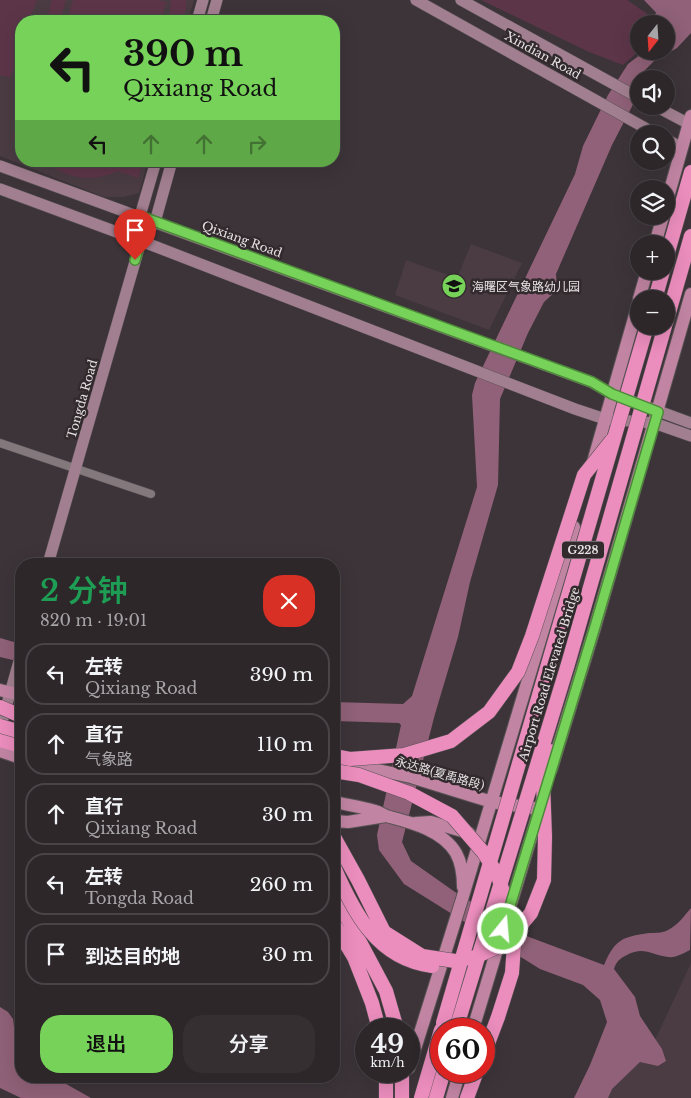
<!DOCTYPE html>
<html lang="zh">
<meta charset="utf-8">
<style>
body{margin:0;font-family:"Libre Baskerville","Noto Sans SC",serif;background:#352f32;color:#f1f3f6;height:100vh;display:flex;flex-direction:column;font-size:19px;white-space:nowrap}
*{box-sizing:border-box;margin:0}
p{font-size:16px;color:#a7a5a8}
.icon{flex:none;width:28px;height:28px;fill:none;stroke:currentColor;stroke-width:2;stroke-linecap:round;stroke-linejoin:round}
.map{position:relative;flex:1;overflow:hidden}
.details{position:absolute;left:15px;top:558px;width:325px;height:525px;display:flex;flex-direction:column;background:#2d272a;border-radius:20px;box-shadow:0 5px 20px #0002,0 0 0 1px #484447}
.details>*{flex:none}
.guide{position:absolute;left:15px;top:15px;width:325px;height:152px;border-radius:20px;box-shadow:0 5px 20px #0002,0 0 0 1px #484447;background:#77d259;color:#111;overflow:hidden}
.needle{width:32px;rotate:197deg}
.tools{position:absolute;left:630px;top:15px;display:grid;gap:10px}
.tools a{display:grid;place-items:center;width:45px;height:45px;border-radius:50%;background:#2d272a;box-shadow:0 5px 20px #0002,0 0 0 1px #484447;font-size:25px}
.speed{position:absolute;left:355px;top:1018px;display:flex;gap:10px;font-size:25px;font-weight:700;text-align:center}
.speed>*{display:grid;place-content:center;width:65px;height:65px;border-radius:50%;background:#2d272a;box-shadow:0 5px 20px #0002,0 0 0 1px #484447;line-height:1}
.speed small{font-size:12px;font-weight:400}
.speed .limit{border:8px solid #d22;background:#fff;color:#111}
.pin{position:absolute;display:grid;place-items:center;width:42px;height:42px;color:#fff;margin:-51px -21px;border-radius:50% 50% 50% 0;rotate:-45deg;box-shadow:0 0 5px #0007}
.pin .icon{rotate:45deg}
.me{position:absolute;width:55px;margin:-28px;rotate:17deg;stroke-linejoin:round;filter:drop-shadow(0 0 4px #0008)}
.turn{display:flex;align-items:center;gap:18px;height:105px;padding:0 25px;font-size:22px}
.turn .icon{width:65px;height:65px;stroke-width:2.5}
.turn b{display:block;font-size:35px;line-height:42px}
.lanes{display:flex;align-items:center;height:48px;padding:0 25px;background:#0003;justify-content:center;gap:25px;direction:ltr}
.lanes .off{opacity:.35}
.round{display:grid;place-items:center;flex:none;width:52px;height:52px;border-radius:20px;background:#352f32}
.head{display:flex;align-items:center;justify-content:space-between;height:85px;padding:0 25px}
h1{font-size:30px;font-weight:600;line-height:38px;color:#1e9e55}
.primary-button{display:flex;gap:10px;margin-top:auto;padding:10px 25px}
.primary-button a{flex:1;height:58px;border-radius:20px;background:#77d259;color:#111;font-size:20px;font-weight:600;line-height:58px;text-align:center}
.primary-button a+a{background:#352f32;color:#f1f3f6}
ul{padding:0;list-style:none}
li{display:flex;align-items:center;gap:15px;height:62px;margin:0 10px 8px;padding:0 15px;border:2px solid #484447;border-radius:20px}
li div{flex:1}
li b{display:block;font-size:19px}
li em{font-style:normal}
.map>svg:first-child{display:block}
.built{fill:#4a3c42}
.green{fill:#5d3549}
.water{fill:#906178}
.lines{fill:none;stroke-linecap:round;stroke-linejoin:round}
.canal{stroke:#906178;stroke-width:10}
.street-casing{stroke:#5a5356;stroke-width:9}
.secondary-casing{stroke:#5a5356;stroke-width:12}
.primary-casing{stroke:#5a5356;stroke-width:14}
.highway-casing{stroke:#5a5356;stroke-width:15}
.street{stroke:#83797d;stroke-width:8}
.secondary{stroke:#a27f90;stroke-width:11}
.primary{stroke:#c185a3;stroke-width:12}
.highway{stroke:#eb8dbd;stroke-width:14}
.highway-bridge-casing{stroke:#5a5356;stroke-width:15;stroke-linecap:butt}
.highway-bridge{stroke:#eb8dbd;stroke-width:14}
.route-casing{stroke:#4d883a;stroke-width:12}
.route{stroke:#77d259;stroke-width:9}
.labels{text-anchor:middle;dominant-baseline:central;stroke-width:5;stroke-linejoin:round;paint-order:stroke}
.shield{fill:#322a2d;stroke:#b1abae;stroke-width:1}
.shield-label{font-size:11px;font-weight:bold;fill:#e7e2e5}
.street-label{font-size:12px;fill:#e7e2e5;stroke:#322a2d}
.poi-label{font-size:12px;fill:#e7e2e5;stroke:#322a2d;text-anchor:start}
</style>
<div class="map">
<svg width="691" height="1098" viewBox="0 0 691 1098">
<rect width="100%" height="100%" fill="#3c3438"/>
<path class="built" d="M0 0H194L188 21H21V161H148L139 193 124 197H104L0 156Z
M471 244 522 263 489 330 395 295 406 260 457 278Z
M691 963V1098H604L609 1087 655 1040Z"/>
<path class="green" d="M0 0H37L29 21H21V49L10 78 0 75Z
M52 0H66L60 21H46Z
M73 0H158L166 2 161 21H67Z
M171 0H186V9L183 21H169Z
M481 0H627L646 13 656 24H639V51L623 65 589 52Z
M21 106V141L12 138Z
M43 161H73L84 164 105 161H143L138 178 118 171C89 184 68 178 43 161Z"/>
<path class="water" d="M644 0H691V33L677 48 654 61 643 72V79H639V93L612 145 556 274 557 290 544 302 528 333 500 399 498 485 470 582 458 637 435 714 402 842 411 861 455 892 529 937 604 965C615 940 621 937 649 933 655 933 663 933 668 930 678 925 684 916 691 908L690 950C684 953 676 958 668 957 651 955 644 946 627 955 620 958 616 962 614 969L635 997 640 1016 662 1049 666 1061 658 1066 640 1062 612 1089 608 1098H574L590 1065 607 1022 600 1000 583 985 540 969 404 884 379 850 377 835 401 725 399 723 334 721V702L403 704 412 696 477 487 472 395 475 383 575 174 583 146 608 95 628 64 645 51H666V24H661L662 19Z
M0 638 21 644V662L0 657Z
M0 1007 8 1012 13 1019 16 1044 21 1056V1076H52L91 1098H21L0 1088Z"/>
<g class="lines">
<path class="canal" d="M656 24 668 0"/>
<defs>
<path id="street" d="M0 443 151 494"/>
<path id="secondary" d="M416 0 656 134
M461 0 639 98
M197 21 203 0
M211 21 217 0
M655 106 689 124
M666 139 682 148
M156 161 140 216 141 241 155 222 172 161
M0 166 591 382 612 394 691 423
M0 189 141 241 575 409 605 419 654 423 691 436
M48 564 141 241
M0 729 21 654"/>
<path id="primary" d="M666 204 691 116
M655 244 663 216
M639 299 647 271
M593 462 639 301
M0 690 21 695
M0 751 21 758
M339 762 411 777 492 802 533 808
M551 770 594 630 691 294
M334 802C348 805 362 807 375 811 380 812 385 816 390 817 413 823 443 831 456 853 461 862 463 876 463 887
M334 821 348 822 386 816
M416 823 431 822 469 833
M473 1029 542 801
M409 1068 463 896 574 527
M452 1098 460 1071"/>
<path id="highway" d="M666 259 691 172
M655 299 663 271
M666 323 691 236
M0 740 21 746
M334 756 350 759
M334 893 386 991 397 1029
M334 924 354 957 372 1003 379 1029
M484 1054 498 1017
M386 1071V1098
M421 1098 441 1030
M436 1098 444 1071
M467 1098 477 1071"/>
</defs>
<use href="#street" class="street-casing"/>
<use href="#secondary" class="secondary-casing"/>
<use href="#primary" class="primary-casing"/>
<use href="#highway" class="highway-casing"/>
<use href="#street" class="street"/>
<use href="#secondary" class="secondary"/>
<use href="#primary" class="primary"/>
<use href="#highway" class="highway"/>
<defs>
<path id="highway-bridge" d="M0 707 21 716
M0 726 21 732
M350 759 404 755 451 741 489 712 518 672 532 636 584 475 612 440
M334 771 359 775 409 793 452 816 484 853 498 876 515 931 512 973 498 1017
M334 837 358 880 384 932 422 956 455 961 475 957 506 943 531 913 544 880 545 837 543 781 550 751
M334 867C354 913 377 959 432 966
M443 1023 647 326
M457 1026 568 664 665 326
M402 1098V1071"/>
</defs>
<use href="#highway-bridge" class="highway-bridge-casing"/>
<use href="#highway-bridge" class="highway-bridge"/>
</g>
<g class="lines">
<defs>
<path id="route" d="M135 260 141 240 140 216 592 382 612 394 658 412 594 630 503 929"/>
</defs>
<use href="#route" class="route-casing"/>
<use href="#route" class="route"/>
</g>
<defs>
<symbol id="school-disc" viewBox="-11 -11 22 22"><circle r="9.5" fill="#77d259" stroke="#322a2d"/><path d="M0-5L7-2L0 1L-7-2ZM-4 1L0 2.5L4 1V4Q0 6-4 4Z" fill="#111"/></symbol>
</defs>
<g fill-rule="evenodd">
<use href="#school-disc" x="440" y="272" width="28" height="28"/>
</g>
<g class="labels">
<rect class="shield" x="562" y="541.5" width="42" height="17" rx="4"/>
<g class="shield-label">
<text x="583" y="550">G228</text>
</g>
<g class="street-label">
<text transform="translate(543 55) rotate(29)">Xindian Road</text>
<text transform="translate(242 239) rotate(20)">Qixiang Road</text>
<text transform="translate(82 399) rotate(-74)">Tongda Road</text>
<text transform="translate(549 674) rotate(-73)">Airport Road Elevated Bridge</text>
<text transform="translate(440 773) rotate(16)">永达路(夏禹路段)</text>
</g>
<g class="poi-label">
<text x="472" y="286">海曙区气象路幼儿园</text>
</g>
</g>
</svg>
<div class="tools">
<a><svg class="needle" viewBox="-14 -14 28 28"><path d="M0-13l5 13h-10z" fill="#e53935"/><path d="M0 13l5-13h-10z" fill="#a7a5a8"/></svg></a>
<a><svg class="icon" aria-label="sound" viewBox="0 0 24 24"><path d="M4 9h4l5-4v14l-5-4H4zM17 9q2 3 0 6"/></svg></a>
<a><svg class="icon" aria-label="search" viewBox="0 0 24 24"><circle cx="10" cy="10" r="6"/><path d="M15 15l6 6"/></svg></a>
<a><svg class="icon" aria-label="layers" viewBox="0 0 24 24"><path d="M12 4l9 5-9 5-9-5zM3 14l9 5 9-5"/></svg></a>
<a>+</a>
<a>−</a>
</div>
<div class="speed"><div>49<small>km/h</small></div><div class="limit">60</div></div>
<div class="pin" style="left:135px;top:260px;background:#d93025"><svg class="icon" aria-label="arrive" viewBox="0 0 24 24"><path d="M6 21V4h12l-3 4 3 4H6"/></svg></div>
<svg class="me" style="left:503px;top:929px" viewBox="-20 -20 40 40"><circle r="17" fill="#77d259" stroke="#fff" stroke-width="3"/><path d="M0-11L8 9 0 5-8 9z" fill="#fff"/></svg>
<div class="guide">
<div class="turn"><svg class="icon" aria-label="left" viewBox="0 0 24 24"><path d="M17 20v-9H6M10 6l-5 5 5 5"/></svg><div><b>390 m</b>Qixiang Road</div></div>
<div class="lanes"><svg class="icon" aria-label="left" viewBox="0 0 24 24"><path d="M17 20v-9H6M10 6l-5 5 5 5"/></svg><svg class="icon off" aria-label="ahead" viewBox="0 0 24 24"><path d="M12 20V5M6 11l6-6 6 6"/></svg><svg class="icon off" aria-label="ahead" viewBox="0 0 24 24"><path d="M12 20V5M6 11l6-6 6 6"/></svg><svg class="icon off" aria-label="right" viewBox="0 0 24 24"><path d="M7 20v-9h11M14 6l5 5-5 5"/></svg></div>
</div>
<section class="details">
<div class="head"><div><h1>2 分钟</h1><p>820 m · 19:01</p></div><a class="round" style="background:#d93025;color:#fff"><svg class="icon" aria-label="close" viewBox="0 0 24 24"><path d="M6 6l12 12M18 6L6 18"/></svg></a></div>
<ul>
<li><svg class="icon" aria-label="left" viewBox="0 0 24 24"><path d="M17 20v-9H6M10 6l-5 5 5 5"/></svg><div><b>左转</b><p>Qixiang Road</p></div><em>390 m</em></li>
<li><svg class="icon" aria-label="ahead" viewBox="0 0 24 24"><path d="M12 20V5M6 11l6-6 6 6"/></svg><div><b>直行</b><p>气象路</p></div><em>110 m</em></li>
<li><svg class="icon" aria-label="ahead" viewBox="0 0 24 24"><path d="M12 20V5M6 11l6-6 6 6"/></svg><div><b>直行</b><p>Qixiang Road</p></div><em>30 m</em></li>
<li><svg class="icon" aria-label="left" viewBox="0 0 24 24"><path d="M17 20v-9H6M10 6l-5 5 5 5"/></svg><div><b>左转</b><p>Tongda Road</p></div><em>260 m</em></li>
<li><svg class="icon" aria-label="arrive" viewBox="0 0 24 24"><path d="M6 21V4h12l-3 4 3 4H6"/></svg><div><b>到达目的地</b></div><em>30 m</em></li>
</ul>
<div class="primary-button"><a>退出</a><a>分享</a></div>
</section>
</div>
